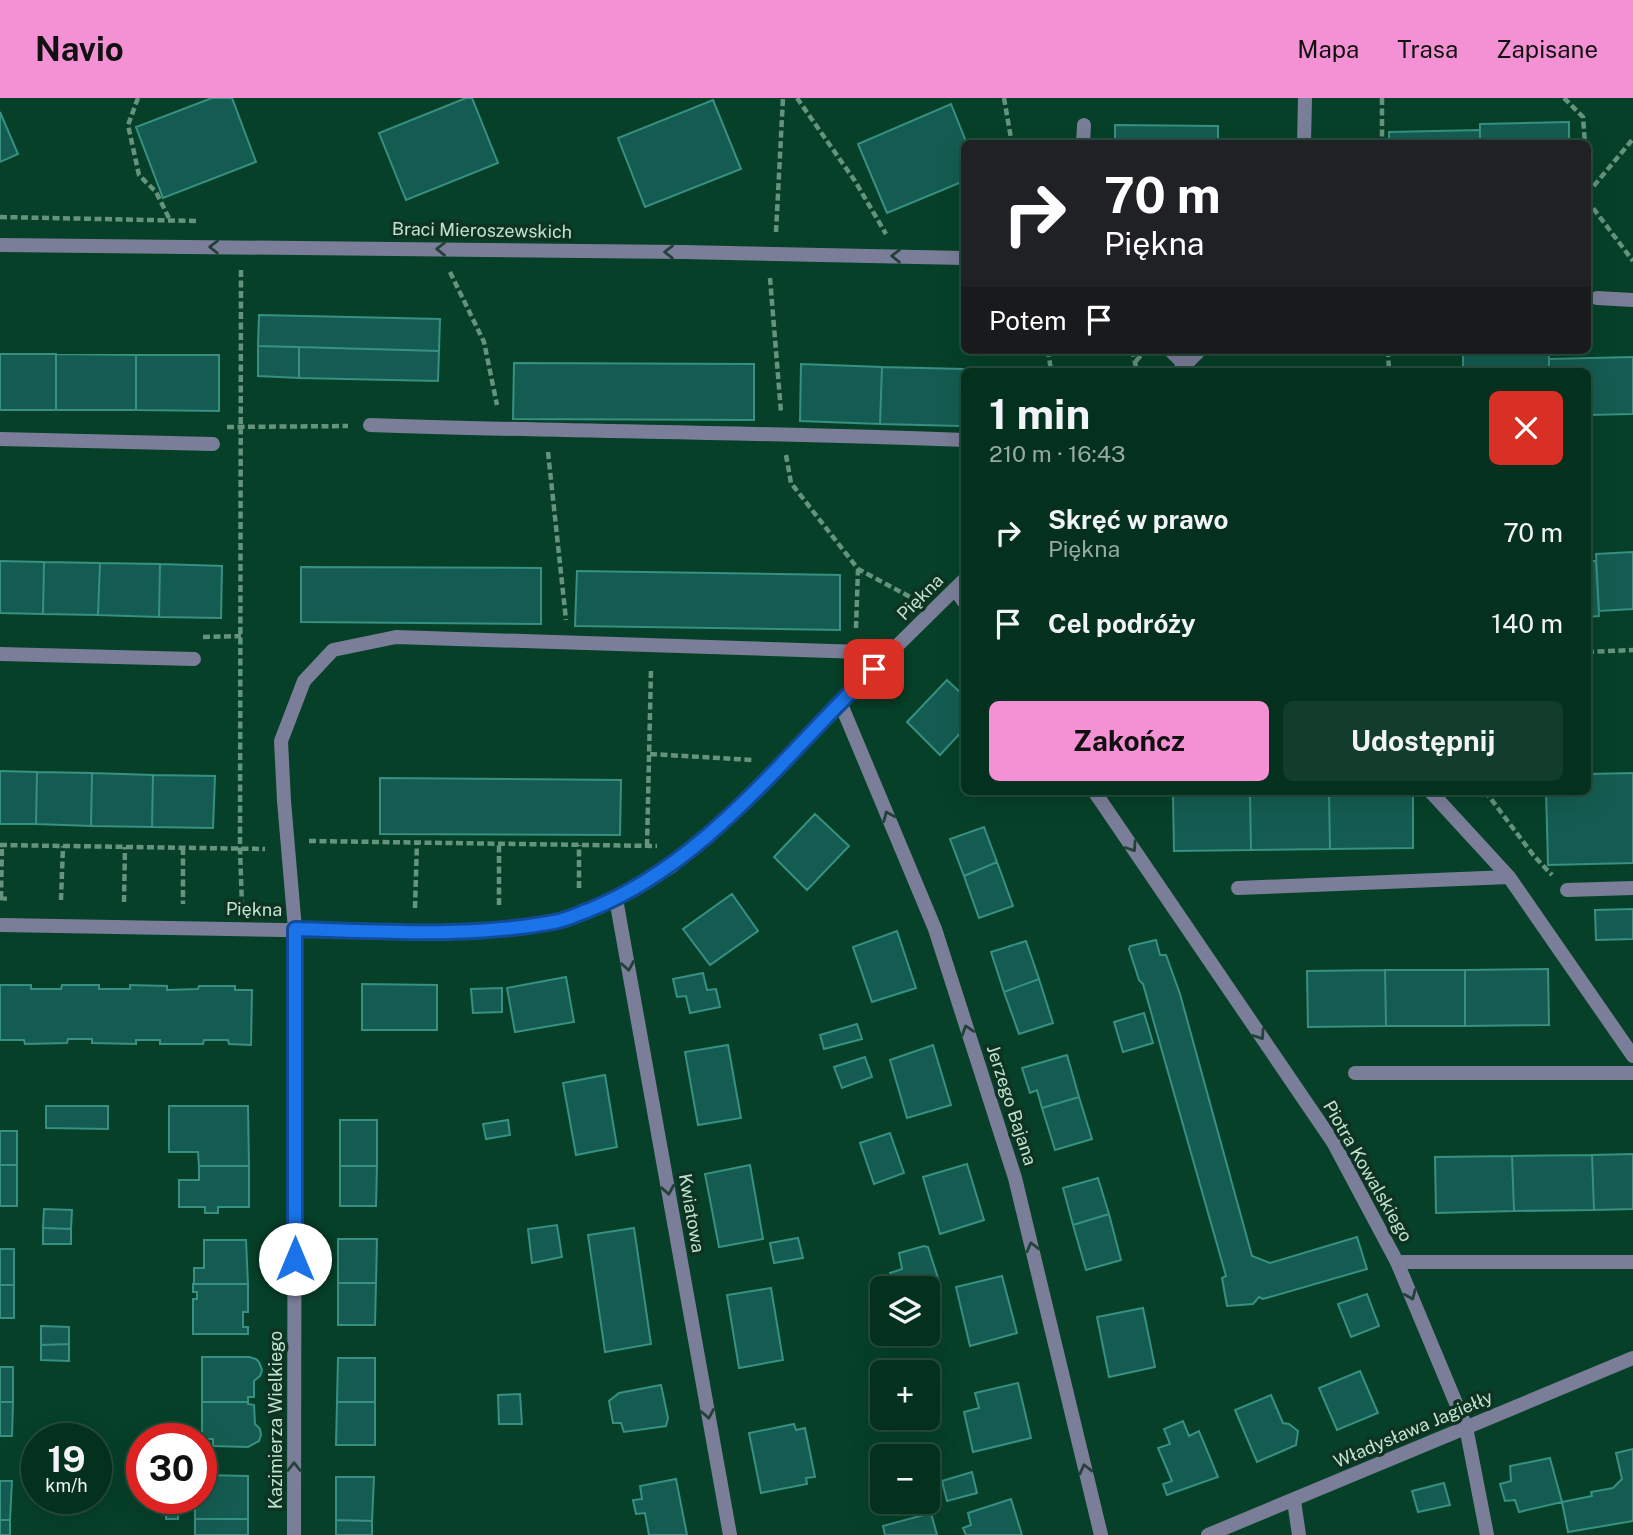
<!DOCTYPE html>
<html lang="pl">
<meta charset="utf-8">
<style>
body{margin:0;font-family:"Public Sans",sans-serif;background:#123c2b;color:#f1f3f6;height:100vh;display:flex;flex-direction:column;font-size:26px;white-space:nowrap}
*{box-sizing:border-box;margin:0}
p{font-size:23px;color:#97a9a4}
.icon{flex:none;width:38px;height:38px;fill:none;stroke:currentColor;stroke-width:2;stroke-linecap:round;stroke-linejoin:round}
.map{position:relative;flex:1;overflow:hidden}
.panel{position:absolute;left:961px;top:270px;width:630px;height:427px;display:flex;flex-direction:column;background:#04301e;border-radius:10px;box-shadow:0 7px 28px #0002,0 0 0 2px #254b3c}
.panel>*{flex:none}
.top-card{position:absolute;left:961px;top:42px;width:630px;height:214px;border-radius:10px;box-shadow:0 7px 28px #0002,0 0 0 2px #254b3c;background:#202124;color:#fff;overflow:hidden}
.buttons{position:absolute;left:870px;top:1178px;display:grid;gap:14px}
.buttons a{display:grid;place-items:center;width:70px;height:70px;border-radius:10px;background:#04301e;box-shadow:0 7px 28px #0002,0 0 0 2px #254b3c;font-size:35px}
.speed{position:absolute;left:21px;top:1325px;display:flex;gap:14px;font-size:35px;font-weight:700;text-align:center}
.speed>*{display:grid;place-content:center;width:91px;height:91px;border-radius:50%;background:#04301e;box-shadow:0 7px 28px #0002,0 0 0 2px #254b3c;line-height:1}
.speed small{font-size:18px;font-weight:400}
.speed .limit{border:10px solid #d22;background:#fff;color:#111}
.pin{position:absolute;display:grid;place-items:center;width:60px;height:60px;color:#fff;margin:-30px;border-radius:14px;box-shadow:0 4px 10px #0006}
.me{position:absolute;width:77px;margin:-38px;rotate:0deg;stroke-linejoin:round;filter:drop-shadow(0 0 5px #0008)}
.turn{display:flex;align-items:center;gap:24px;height:147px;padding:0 28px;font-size:32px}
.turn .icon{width:91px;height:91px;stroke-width:2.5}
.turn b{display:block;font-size:49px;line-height:60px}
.then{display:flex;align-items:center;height:66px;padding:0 28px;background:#0003;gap:14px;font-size:26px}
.round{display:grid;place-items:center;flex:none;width:74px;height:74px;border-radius:10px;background:#123c2b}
.summary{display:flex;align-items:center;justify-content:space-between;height:119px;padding:0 28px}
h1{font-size:42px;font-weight:700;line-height:52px}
.button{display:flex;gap:14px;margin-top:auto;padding:14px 28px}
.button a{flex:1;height:80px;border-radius:10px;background:#f491d4;color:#111;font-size:28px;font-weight:700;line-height:80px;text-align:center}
.button a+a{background:#123c2b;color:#f1f3f6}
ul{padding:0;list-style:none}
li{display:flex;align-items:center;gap:21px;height:91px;padding:0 28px}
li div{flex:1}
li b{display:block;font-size:26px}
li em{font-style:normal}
header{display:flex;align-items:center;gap:42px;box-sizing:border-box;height:98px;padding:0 35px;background:#f491d4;color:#111}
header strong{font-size:33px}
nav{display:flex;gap:38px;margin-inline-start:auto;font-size:24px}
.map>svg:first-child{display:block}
.building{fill:#145c51;stroke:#379081;stroke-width:2}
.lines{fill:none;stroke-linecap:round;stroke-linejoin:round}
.path{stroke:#65937d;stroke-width:4.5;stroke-dasharray:7 3.5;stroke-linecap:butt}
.lane{stroke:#7b7e98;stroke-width:14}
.street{stroke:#7b7e98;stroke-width:14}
.oneway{stroke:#24423a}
.route-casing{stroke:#114b97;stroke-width:18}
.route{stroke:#1a73e8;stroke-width:12}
.labels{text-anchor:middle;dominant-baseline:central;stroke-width:7;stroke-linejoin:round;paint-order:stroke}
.street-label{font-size:18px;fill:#c2e3d0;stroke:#0e3322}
</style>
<header>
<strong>Navio</strong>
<nav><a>Mapa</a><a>Trasa</a><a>Zapisane</a></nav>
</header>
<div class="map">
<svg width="1633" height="1437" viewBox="0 0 1633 1437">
<rect width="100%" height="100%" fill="#064028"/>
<path class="building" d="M212 0H232L256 64 163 100 136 29Z
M466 0H472L498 65 406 102 379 35Z
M713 2 741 71 645 109 618 40Z
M951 6 967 46H964V83L887 115 858 46Z
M0 14 18 56 0 64Z
M1569 24V46H1480V26Z
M1115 27 1218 28V46H1115Z
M1480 32V46H1389V34Z
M259 217 440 221 439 253 258 248Z
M258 248 299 249V280L258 278Z
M299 249 439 253 438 283 299 280Z
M1549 254V273H1463V257Z
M0 256H56V312H0Z
M56 256 136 257V312H56Z
M136 257H219V313L136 312Z
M1633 259V316L1587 317V273H1549V261Z
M514 265 754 266V322L513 321Z
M801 266 882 269 880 326 800 323Z
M882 269 963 271 961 328 880 326Z
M963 271 1023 273H964V329L961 328Z
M1633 454V511L1599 513 1596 456Z
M0 463 44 464 43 516 0 515Z
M1587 463H1596L1599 518 1587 519Z
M44 464 100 465 98 517 43 516Z
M100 465 160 466 159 519 98 517Z
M160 466 222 468 221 520 159 519Z
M301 469 541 470V526L301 524Z
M577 473 840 477V532L575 528Z
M947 582 964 598V631L940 657 907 624Z
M0 673 37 674 36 726H0Z
M37 674 92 675 91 728 36 726Z
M92 675 153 677 152 729 91 728Z
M1633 675V765L1548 767 1546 693H1587V676Z
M153 677 215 678 213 730 152 729Z
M380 680 621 682 620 737 380 736Z
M1413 694V750L1330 751 1329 695Z
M1329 695 1330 751 1251 752 1250 696Z
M1250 696 1251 752 1174 753 1173 698Z
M815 716 849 748 807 792 774 759Z
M984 729 997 764 964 778 950 741Z
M997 764 1013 808 979 820 964 778Z
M732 796 758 833 710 867 683 831Z
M1633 811V841L1596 842 1595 812Z
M897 833 916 890 872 904 853 849Z
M1156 842 1160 857H1166L1180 896 1252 1158 1270 1165 1357 1139 1367 1171 1263 1201 1259 1199 1253 1206 1227 1208 1222 1180 1226 1178 1143 886 1139 882 1129 851 1130 848Z
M1026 843 1039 881 1004 894 991 854Z
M1548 871 1549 927 1465 928V872Z
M1385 872H1465V928H1386Z
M1385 872 1386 928 1308 929 1307 873Z
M703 875 707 892 716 891 720 909 690 915 686 898 677 899 673 881Z
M566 879 574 924 515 934 507 890Z
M1039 881 1053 925 1019 936 1004 894Z
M362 886 437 887V932H362Z
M0 887H31V891H61L62 887H99V891H130V887L167 888V892L198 891 199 888H235V892H252L251 947 229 946 228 942H204L203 946H160V942H136V946L92 945V941H68L67 945 25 946 24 942H0Z
M502 890V914L473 915 471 891Z
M1144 915 1153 945 1123 954 1114 924Z
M857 926 862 941 824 951 820 937Z
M728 947 741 1020 698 1027 685 954Z
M933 947 951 1007 907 1020 890 962Z
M1067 957 1079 999 1042 1010 1037 992 1030 995 1022 970Z
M865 959 872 979 842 990 834 969Z
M605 977 617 1049 576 1057 563 985Z
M1079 999 1092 1041 1055 1052 1042 1010Z
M46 1008H108V1031L46 1030Z
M169 1008H248L249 1068H199L198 1054H169Z
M340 1022H377V1068H340Z
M508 1022 510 1037 486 1041 483 1026Z
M0 1033H17V1067H0Z
M890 1035 904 1075 874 1086 860 1045Z
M1633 1056V1111L1594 1112 1592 1057Z
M1592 1057 1594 1112 1514 1113 1512 1058Z
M1512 1058 1514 1113 1436 1115 1435 1059Z
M967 1066 984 1122 940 1136 923 1079Z
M0 1067H17V1108H0Z
M750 1067 763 1141 719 1149 705 1076Z
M199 1068H249V1109H218V1115H205V1109H179V1082H199Z
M340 1068H377L376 1108H340Z
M1098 1080 1109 1116 1073 1127 1063 1090Z
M44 1111 72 1112 71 1131 43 1130Z
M1109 1116 1121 1162 1086 1172 1073 1127Z
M557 1127 562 1159 532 1165 528 1131Z
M43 1130 71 1131V1146H43Z
M634 1130 651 1246 605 1254 588 1137Z
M798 1140 803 1160 774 1165 770 1145Z
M338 1141H377L376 1185H338Z
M204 1142H246L248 1186H194V1170H204Z
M924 1148 928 1149 938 1180 895 1190 890 1175 902 1171 899 1155Z
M0 1151H14V1187H0Z
M1002 1178 1017 1235 970 1248 956 1189Z
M338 1185H376L375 1227H338Z
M193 1186H248V1214H243V1229H248V1236H193V1201H197V1194H193Z
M0 1187H14V1220H0Z
M771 1190 783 1262 739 1270 727 1197Z
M1367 1196 1379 1228 1351 1239 1338 1206Z
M1143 1210 1155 1269 1109 1279 1097 1219Z
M41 1228 69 1229V1246L41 1247Z
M69 1246V1263L41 1262V1247Z
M202 1259H249L256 1261 259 1264 262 1272 260 1278 254 1283V1299H248V1304H202Z
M338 1260H375V1304H337Z
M0 1269H13V1304H0Z
M1360 1273 1378 1315 1337 1332 1319 1290Z
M1018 1285 1031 1340 973 1354 964 1314 979 1310 975 1295Z
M661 1287 668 1320 666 1328 624 1334 621 1325H613L609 1303 619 1295Z
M520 1296 522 1326H499L498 1297Z
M1271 1297 1283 1325 1289 1326 1298 1333 1296 1347 1257 1364 1235 1312Z
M0 1304H13L12 1338H0Z
M202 1304H248V1306L254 1307 255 1326 260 1331 261 1337 259 1343 248 1349 213 1348V1341H202Z
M337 1304H375V1347H336Z
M1183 1323 1189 1338 1199 1333 1218 1379 1167 1397 1163 1386 1172 1383 1158 1350 1170 1346 1164 1331Z
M794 1326 796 1332 805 1330 815 1379 806 1380 807 1386 761 1395 749 1335Z
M1633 1351V1423L1568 1434 1562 1404 1592 1398 1591 1394 1613 1390 1622 1381 1616 1355Z
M1550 1360 1562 1404 1519 1414 1515 1402 1505 1403 1500 1386 1511 1383 1510 1368Z
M972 1374 977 1395 947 1403 942 1383Z
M201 1377 248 1378V1421H195V1400H201Z
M336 1379H374L372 1423 336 1422Z
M676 1381 687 1437H649L645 1415 636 1416 633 1402 642 1401 640 1388Z
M0 1383H12L10 1422H0Z
M1444 1385 1450 1407 1418 1414 1412 1393Z
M167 1400H179L178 1421H166Z
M1011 1401 1022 1437H966L963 1430 971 1427 968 1415Z
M931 1415 937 1437H885L883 1428Z
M195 1421H248V1437H195Z
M0 1422H10V1437H0Z
M336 1422 372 1423V1437H336Z"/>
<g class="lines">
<path class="path" d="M138 0 128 27 139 77 156 94 170 122
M797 0 855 83 886 136
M1004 0 1012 46
M1382 0V46
M1564 0 1583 19 1585 46
M1587 96 1633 41
M1587 102 1633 163
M0 119 199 123
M776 134 783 0
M241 172 240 751 242 808
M450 174 484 244 497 307
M770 180 781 314
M1048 252 1051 273
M1132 252 1137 273
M1388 252 1389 273
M1136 263 1146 252
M227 329 348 328
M548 354 566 522
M786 357 791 385 858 471 914 501
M856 530 858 471
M203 539 241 538
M1587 554 1633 552
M650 656 752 662
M1485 693 1534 758 1552 777
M309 743 657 748
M0 747 265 751
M647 748 651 571
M183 750V806
M579 790V747
M0 800 10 801
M1 800 2 747
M61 802 63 748
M124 804 125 749
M499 807V746
M415 810 417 744"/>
<path class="lane" d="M1083 46 1084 27
M1597 200 1633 202
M370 327C568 334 766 334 964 342
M0 341 213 346
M0 556 194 561
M1430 693 1509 779 1633 958
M284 703 281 643 304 583 333 552 396 539 892 555
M1238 790 1509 779
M1567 792 1633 790
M1355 975H1633
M1397 1164H1633"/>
<path class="street" d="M1304 46 1305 0
M0 147 682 154 964 160
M1170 252 1185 267
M1179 273 1200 252
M955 491 964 504
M840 604 935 831 1015 1080 1101 1437
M1094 693 1333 1044 1397 1164 1466 1329 1487 1437
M284 703 295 831 294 1437
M616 801 730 1437
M0 827 396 834 493 832 557 824 616 801 671 769 729 719 840 604 964 482
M1294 1403 1299 1437
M1208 1437 1633 1260"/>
</g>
<defs><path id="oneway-chevron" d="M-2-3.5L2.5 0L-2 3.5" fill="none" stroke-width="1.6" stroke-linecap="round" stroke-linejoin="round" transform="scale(1.75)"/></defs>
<g class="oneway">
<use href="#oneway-chevron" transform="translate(214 149) rotate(-179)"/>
<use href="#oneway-chevron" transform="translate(441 151) rotate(-179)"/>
<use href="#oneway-chevron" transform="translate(669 154) rotate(-179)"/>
<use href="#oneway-chevron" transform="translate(896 158) rotate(-179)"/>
<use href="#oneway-chevron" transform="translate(888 718) rotate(-113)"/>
<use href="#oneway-chevron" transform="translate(1132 749) rotate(56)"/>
<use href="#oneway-chevron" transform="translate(628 868) rotate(80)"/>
<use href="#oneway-chevron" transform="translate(967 932) rotate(-108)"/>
<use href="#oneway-chevron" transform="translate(1260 937) rotate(56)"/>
<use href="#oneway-chevron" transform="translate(668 1092) rotate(80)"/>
<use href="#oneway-chevron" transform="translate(1032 1149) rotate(-104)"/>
<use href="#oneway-chevron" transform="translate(1411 1197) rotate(67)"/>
<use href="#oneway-chevron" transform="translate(708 1316) rotate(80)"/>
<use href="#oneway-chevron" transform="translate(294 1369) rotate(-90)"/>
<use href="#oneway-chevron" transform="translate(1085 1371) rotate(-104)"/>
</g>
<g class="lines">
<defs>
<path id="route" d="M295 1161V831C381 833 469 840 554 824 566 822 578 816 589 812 707 765 785 656 874 571"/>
</defs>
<use href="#route" class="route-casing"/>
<use href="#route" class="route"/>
</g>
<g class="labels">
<g class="street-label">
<text transform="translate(482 132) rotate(1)">Braci Mieroszewskich</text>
<text transform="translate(920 499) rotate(-45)">Piękna</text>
<text transform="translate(254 811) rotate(1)">Piękna</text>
<text transform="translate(1012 1007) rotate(72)">Jerzego Bajana</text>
<text transform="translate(1368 1073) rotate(60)">Piotra Kowalskiego</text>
<text transform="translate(692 1115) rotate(80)">Kwiatowa</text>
<text transform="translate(275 1322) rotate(-90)">Kazimierza Wielkiego</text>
<text transform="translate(1413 1331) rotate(-23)">Władysława Jagiełły</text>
</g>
</g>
</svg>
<div class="buttons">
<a><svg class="icon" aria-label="layers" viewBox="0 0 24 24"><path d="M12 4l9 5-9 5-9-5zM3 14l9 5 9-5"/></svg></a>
<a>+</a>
<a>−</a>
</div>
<div class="speed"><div>19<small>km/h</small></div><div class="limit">30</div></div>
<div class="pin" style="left:874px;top:571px;background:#d93025"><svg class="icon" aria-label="arrive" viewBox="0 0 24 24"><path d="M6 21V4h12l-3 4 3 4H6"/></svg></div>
<svg class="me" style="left:295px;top:1161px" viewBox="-20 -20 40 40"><circle r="19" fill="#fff"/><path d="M0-13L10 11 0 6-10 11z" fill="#1a73e8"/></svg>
<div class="top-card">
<div class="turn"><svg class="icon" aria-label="right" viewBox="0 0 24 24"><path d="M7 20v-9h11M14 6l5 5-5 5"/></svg><div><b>70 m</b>Piękna</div></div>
<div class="then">Potem<svg class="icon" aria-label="arrive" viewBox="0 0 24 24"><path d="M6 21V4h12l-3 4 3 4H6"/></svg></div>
</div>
<section class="panel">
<div class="summary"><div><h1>1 min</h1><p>210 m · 16:43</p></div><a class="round" style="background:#d93025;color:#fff"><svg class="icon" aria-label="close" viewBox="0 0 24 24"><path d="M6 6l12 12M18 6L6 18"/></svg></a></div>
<ul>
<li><svg class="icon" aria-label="right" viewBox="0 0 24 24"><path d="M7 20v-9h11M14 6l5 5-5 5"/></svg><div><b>Skręć w prawo</b><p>Piękna</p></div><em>70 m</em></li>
<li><svg class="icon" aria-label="arrive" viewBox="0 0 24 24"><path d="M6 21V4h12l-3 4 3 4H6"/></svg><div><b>Cel podróży</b></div><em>140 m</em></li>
</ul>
<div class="button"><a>Zakończ</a><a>Udostępnij</a></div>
</section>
</div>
